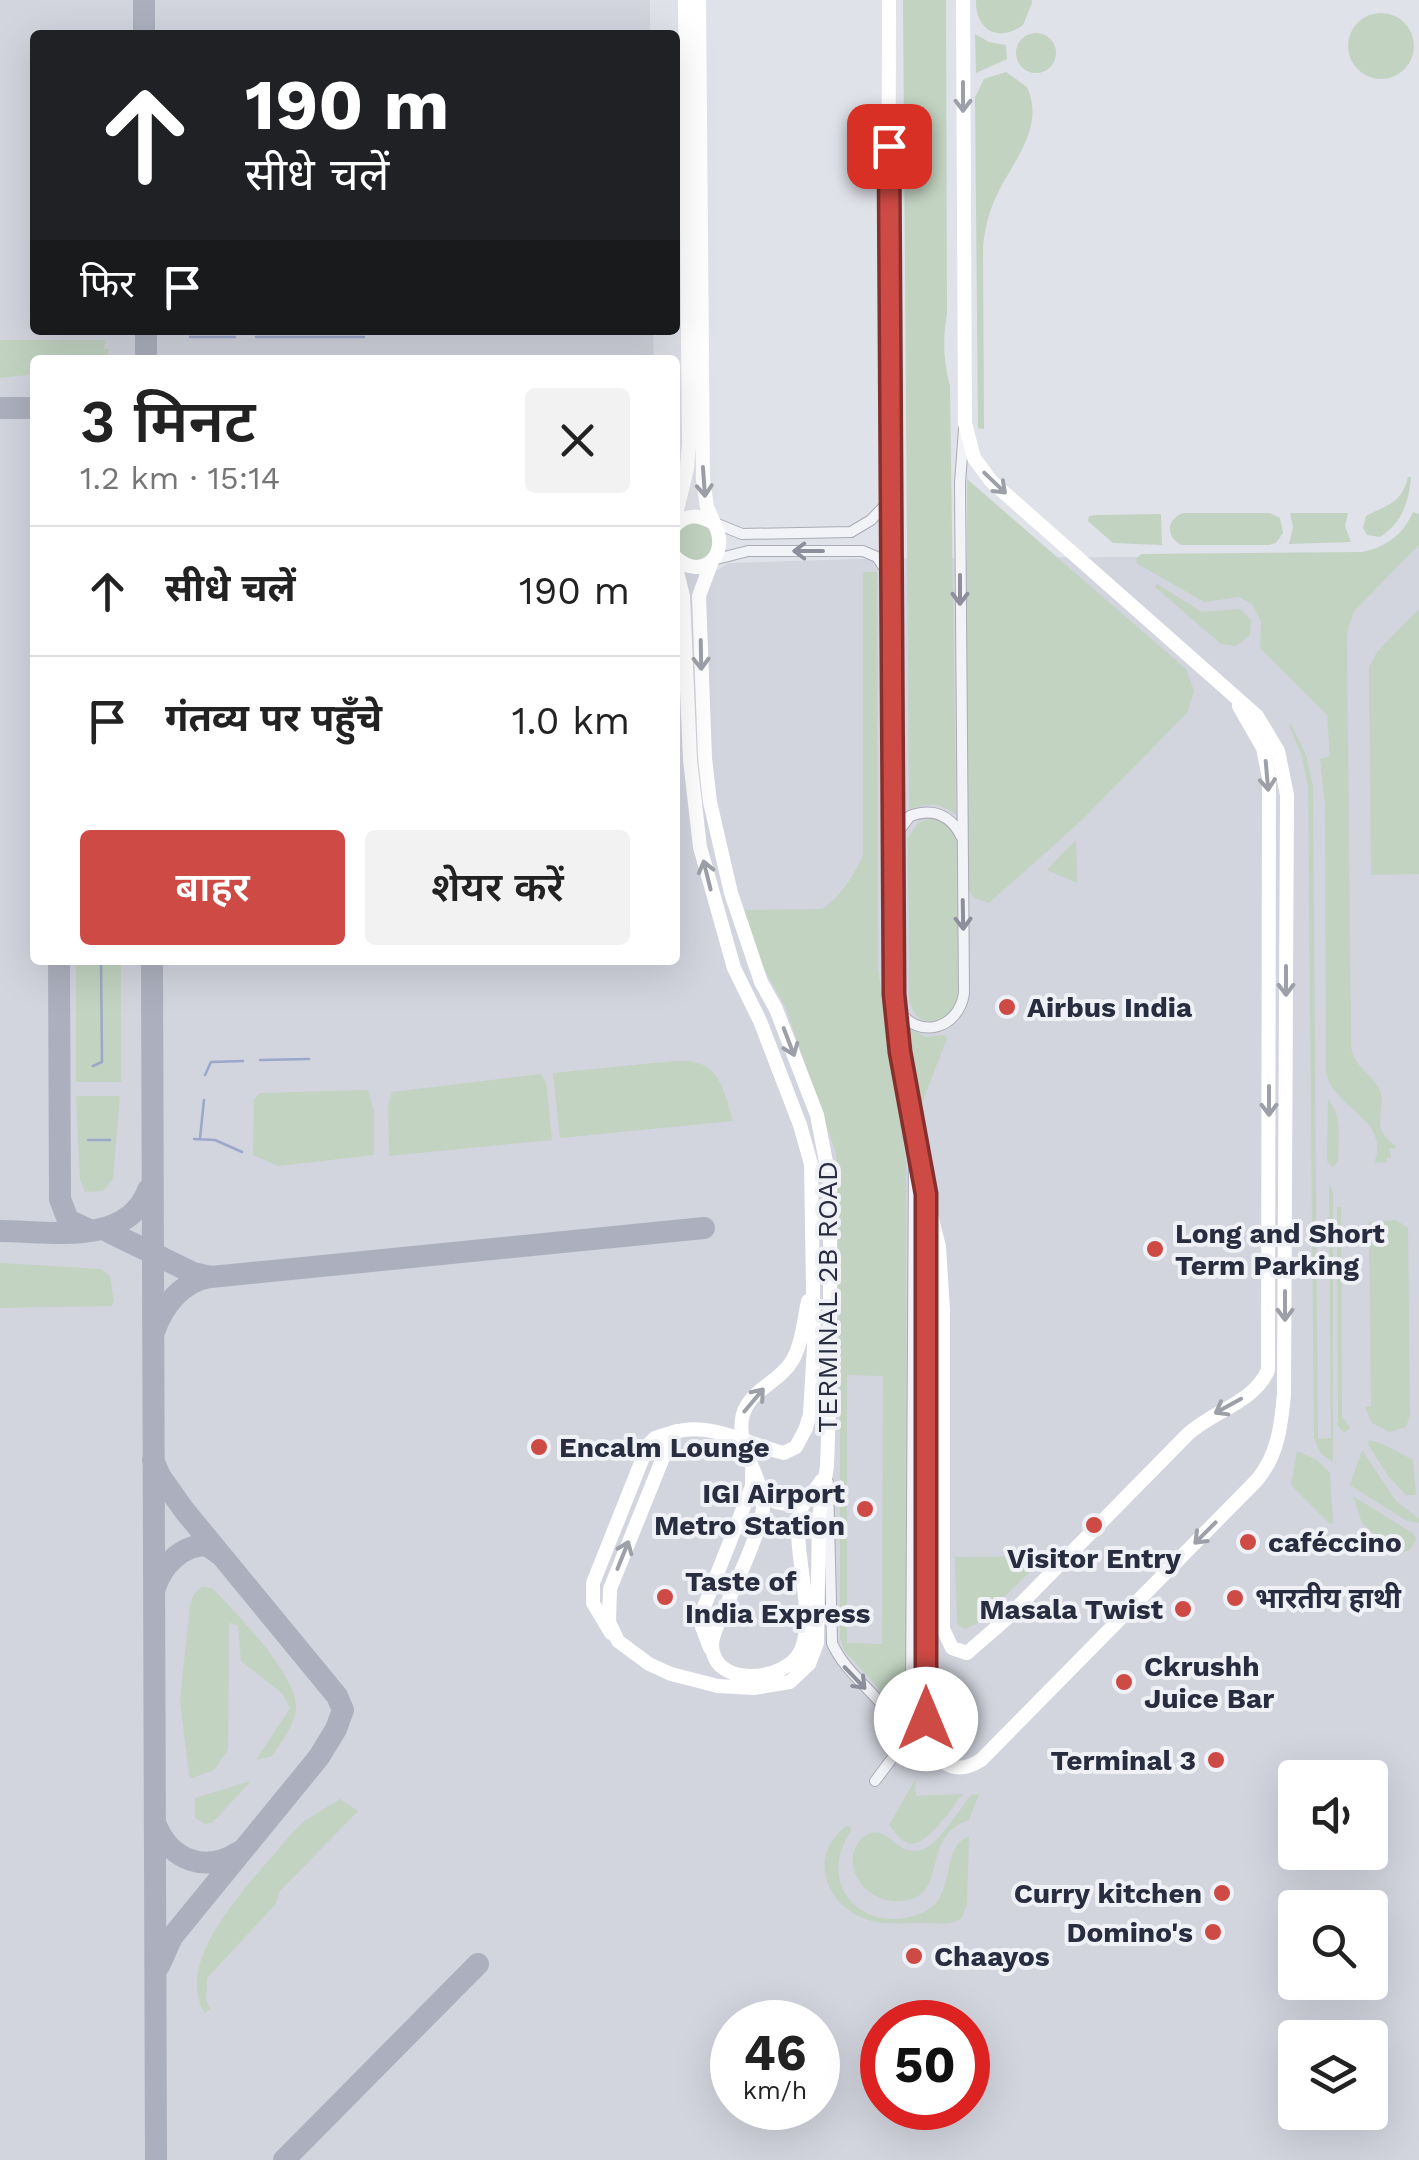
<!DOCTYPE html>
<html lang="hi">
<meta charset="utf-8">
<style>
body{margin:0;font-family:"Work Sans","Noto Sans Devanagari",sans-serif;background:#f2f2f2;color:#222;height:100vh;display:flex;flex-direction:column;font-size:38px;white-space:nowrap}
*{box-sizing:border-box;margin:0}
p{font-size:32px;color:#767676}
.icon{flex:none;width:55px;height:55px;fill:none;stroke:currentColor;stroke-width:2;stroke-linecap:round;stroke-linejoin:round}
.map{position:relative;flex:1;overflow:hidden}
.panel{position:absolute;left:30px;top:355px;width:650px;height:610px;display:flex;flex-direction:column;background:#fff;border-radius:10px;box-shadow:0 10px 40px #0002}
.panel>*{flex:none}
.guide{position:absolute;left:30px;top:30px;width:650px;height:305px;border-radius:10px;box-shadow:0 10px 40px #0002;background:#202124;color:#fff;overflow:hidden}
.fabs{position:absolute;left:1278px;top:1760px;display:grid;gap:20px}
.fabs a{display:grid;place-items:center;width:110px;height:110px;border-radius:10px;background:#fff;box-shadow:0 10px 40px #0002;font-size:50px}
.speed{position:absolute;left:710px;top:2000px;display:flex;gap:20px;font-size:50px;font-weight:700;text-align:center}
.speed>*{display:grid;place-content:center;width:130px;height:130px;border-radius:50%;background:#fff;box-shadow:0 10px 40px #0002;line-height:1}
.speed small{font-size:25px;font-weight:400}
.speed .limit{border:15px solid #d22;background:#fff;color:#111}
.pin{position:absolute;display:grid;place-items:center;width:85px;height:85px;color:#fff;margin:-42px;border-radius:20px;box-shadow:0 5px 15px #0006}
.me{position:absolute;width:110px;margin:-55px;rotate:0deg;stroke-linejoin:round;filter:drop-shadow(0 0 8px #0008)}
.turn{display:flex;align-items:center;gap:35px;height:210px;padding:0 50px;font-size:45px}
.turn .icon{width:130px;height:130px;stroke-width:2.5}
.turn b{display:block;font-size:70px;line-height:85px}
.then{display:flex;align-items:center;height:95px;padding:0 50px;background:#0003;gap:20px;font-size:38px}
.round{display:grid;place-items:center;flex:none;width:105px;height:105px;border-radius:10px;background:#f2f2f2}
.overview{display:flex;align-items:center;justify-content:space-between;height:170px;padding:0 50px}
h1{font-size:60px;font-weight:600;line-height:75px}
.cta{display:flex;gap:20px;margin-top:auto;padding:20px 50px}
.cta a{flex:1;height:115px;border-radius:10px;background:#ce4a45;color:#fff;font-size:40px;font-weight:600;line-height:115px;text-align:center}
.cta a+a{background:#f2f2f2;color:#222}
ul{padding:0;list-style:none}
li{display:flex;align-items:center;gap:30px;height:130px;padding:0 50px;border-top:2px solid #e0e0e0}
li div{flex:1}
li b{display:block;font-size:38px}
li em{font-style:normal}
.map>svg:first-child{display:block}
.built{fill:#d2d4de;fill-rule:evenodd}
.green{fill:#c2d3c1;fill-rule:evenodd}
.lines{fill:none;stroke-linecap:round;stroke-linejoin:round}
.stream{stroke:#9ba8c9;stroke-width:2.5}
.taxiway{stroke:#acb0be;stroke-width:22}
.minor-casing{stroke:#a9acb6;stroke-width:12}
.minor{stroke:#f2f3f7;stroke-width:10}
.secondary{stroke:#fff;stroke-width:14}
.secondary-bridge{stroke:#fff;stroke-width:14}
.oneway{stroke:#9ea0a9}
.oneway2{stroke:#8d909c}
.route-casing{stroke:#86302d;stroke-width:25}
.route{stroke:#ce4a45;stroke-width:18}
.poi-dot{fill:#ce4a45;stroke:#eff1f6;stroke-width:4}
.labels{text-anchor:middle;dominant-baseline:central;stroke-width:8;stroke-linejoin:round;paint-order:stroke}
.poi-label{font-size:28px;font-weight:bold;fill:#282d40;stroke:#eff1f6;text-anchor:start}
.street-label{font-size:28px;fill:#282d40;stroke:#eff1f6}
</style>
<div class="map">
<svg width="1419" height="2160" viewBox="0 0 1419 2160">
<rect width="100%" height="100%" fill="#e0e2e9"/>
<path class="built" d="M0 0H650V35H35V330H653L654 360H35V960H675V573H712L729 563 859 559 1409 555 1419 545V2160H0ZM1295 1778H1370V1852H1295ZM1295 1908H1370V1982H1295ZM732 2022H818V2108H732ZM882 2022H968V2108H882ZM1295 2038H1370V2112H1295Z"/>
<path class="green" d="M903 0H946L947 315C942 341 944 361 950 386L956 815C941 802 927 802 909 810Z
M976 0H1032V3L1023 25C998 44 975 29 976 0Z
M1348 46a33 33 0 1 1 66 0a33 33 0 1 1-66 0Z
M1016 53a20 20 0 1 1 40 0a20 20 0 1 1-40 0Z
M975 34 989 42 1006 45 1007 59 976 73Z
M1006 72 1027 87C1046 128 1011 163 995 199 988 214 985 230 983 246L984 429 978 428 975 97 984 79Z
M0 340H105L104 349H109L107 360H35V374L0 378Z
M1408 477H1411C1409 502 1402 523 1380 537L1367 535 1363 528 1366 516C1386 505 1402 504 1408 477Z
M967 479 1186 669 1194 691 1187 713 1082 820 989 903 974 898 967 888Z
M1413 512 1419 514V545L1354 611 1347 632 1351 1046C1354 1067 1368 1070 1378 1087 1391 1107 1365 1126 1396 1146L1395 1149 1389 1148 1391 1158H1387V1162L1374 1163C1392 1120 1333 1108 1326 1073L1325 804 1320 759 1330 756 1327 715 1260 648 1261 622 1252 604 1239 597 1204 602 1138 564 1136 559 1141 554 1362 552C1386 547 1403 535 1413 512Z
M1183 513H1270L1280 518 1283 533 1276 543 1269 545H1181C1166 537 1166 519 1183 513Z
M1290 513H1348L1345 526 1351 542 1289 544 1293 527Z
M1161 514 1162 545 1113 543 1088 521 1089 516 1096 515Z
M675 541a19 19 0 1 1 38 0a19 19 0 1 1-38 0Z
M863 572H877L878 969 906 1161 907 1689 903 1698 894 1702 889 1700 844 1650 840 1638V1373L836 1153 785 1006 763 967 744 910 822 909C840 898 855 874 863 855ZM847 1375 883 1376 882 1644 847 1643Z
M1157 584 1202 612 1240 609 1251 620 1250 635 1236 646 1221 644 1155 587Z
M1419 609V874L1371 875 1369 667 1377 652Z
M1291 724 1306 755 1313 787 1318 1439 1331 1438 1329 1183 1333 1193V1462L1321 1454 1314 1439 1308 787 1302 756 1289 725Z
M932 818C947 820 955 830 958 845V995L957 1005 944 1022C923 1024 914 1019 909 999L908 838 918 823Z
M1076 840 1077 883 1047 870Z
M76 960H121V1082H76Z
M905 1025 926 1037 944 1035 947 1038 919 1111Z
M675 1061C719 1058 722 1085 733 1121L560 1138 553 1073Z
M541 1074 546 1082 552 1140 389 1156 388 1106 392 1092Z
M368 1090 374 1110V1155L278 1166 253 1155 254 1099 260 1093Z
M76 1096H120L113 1179 103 1191 85 1192 80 1179Z
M1328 1099C1343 1117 1338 1139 1338 1161L1333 1167 1327 1161Z
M1337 1207H1341L1342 1416 1350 1428 1344 1433 1338 1426Z
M1396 1220 1408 1228 1410 1415 1406 1427 1389 1432 1372 1423 1365 1407 1371 1406 1369 1222Z
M0 1263 101 1269 110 1276 114 1302 111 1306 0 1308Z
M1369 1440 1385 1445 1413 1460 1416 1495H1406L1388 1476 1368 1444Z
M1362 1450 1396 1501 1419 1519V1523L1407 1521 1350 1485Z
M1297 1451 1317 1460 1330 1473 1333 1523 1330 1524 1291 1485Z
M1353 1496 1414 1534 1416 1540 1409 1551 1393 1552 1362 1523Z
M1033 1556 1039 1563 976 1624 965 1629 957 1624 955 1557Z
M202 1587 212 1588C234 1611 298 1675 296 1708 295 1725 281 1742 272 1756L256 1760 290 1708 283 1694 241 1661 238 1625 229 1623 228 1750 214 1770 192 1778 189 1776 180 1700 190 1605 194 1594Z
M915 1780 916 1796 963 1794C952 1807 926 1849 908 1843 900 1840 894 1831 889 1825Z
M251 1781 212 1823 205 1824 195 1818V1798Z
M979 1794 969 1820C919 1836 950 1897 902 1901 862 1905 836 1858 865 1836 887 1820 897 1862 926 1848 941 1840 960 1809 971 1795Z
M340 1799 358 1811 280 1891 275 1905 207 1978 206 2000 210 2009 205 2013C170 1958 258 1876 290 1835L306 1820Z
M846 1826H850L851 1831C816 1882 859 1934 917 1915 961 1901 937 1849 969 1836L967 1905 961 1919C949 1926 936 1923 922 1923 904 1923 884 1926 866 1919 824 1904 808 1855 846 1826Z"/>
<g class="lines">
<path class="stream" d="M190 337H235
M256 337H364
M260 1060 309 1059
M93 1066 102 1062 101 960
M205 1075 211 1062 243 1061
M200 1138 204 1100
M194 1139 215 1140 242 1152
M88 1140H110"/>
<path class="taxiway" d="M144 0V35
M146 360V330
M0 408H35
M59 960 60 1199 68 1220 89 1230
M152 960 156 2160
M0 1231C49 1231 127 1247 148 1190
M109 1232 193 1273 211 1277 704 1228
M154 1332C163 1306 181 1282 210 1277
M153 1460 160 1476 184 1510 337 1696 343 1710 336 1729 319 1757 172 1937 159 1966
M155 1588C162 1565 182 1545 207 1545L219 1554
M156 1825C170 1860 206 1874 239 1852
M284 2160 478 1964"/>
<defs>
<path id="minor" d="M715 523 742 534 851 532 871 520 889 501
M713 560 748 551H863L877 557 889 575
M895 836 910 816C932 808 950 814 961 836
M898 1009C918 1041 959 1029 964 993L960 483 964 429
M828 1482 832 1643C848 1680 892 1701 902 1740
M875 1781 900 1748 911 1694 914 1156"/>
</defs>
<use href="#minor" class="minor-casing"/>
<use href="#minor" class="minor"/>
<path class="secondary" d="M699 0 703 480 707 507 714 523
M889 0 888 425 895 994 900 1051 926 1201
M963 0 965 423 974 458 991 481 1257 716 1278 751 1287 795 1284 1394C1281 1426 1278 1455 1257 1480L981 1760
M675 519 687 468 689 444 685 0
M675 526C687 513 699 515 714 523 731 554 703 583 675 557
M712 561 699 596 705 758 710 802 731 893 761 982 776 1009 817 1115 830 1183V1374L827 1466 819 1517 817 1643 809 1664 790 1682 754 1688 718 1686
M675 564 683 596 690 760 700 847 734 968 760 1021 800 1125 811 1164 814 1346 810 1414 806 1428
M926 1195 939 1247 943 1310V1629L952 1648 967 1653 1005 1620 1187 1435C1211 1412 1255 1402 1268 1370L1269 778 1263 748 1239 706
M927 1223V1472
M808 1301C804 1320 802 1344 792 1361 779 1383 746 1391 742 1419 737 1451 764 1477 763 1509 756 1543 738 1577 725 1609 720 1620 712 1634 712 1645 713 1689 787 1682 801 1650 817 1615 791 1546 800 1512 803 1500 815 1492 821 1481
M761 1490C772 1505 792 1508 807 1498
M611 1633 593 1603V1583L648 1445 655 1438 677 1431
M710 1648 702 1627 704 1607 752 1486V1471"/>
<path class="secondary-bridge" d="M927 1472V1735C935 1763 955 1777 981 1760
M718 1686 671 1674 649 1664 618 1641 609 1622 610 1589 673 1433C708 1420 750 1445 784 1453L796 1447 806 1428"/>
</g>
<defs><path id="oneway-shaft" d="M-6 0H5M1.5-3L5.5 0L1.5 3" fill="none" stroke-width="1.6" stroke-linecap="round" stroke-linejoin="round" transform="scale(2.5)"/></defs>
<g class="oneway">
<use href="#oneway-shaft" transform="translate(963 97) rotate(90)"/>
<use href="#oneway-shaft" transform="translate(704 482) rotate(86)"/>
<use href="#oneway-shaft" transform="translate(995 483) rotate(44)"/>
<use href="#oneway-shaft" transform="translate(701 655) rotate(89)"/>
<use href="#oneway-shaft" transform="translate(1267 776) rotate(85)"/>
<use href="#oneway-shaft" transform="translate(707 875) rotate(-104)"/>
<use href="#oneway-shaft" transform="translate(1286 981) rotate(90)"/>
<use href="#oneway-shaft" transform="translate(789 1042) rotate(69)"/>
<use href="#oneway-shaft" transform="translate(1269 1101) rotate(90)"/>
<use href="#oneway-shaft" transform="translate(1285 1306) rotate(90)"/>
<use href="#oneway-shaft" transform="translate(754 1400) rotate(-50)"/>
<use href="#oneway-shaft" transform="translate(1228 1406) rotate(151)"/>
<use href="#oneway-shaft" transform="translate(1205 1533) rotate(135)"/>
<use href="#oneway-shaft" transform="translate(623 1555) rotate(-68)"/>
</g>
<g class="oneway2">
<use href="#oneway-shaft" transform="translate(808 551) rotate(-180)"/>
<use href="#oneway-shaft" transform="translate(960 590) rotate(90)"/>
<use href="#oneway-shaft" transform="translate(963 915) rotate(89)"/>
<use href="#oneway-shaft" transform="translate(855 1678) rotate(46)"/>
</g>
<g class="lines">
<defs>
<path id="route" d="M889 146 894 994 900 1052 926 1194V1719"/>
</defs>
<use href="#route" class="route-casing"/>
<use href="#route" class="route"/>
</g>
<g class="poi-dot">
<circle cx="1007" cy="1007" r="10"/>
<circle cx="1155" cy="1249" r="10"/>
<circle cx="539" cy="1447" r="10"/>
<circle cx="865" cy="1509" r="10"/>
<circle cx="1094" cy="1525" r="10"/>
<circle cx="1248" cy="1542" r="10"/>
<circle cx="665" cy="1597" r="10"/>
<circle cx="1235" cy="1598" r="10"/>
<circle cx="1183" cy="1609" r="10"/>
<circle cx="1124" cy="1682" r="10"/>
<circle cx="1216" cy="1760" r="10"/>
<circle cx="1222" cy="1893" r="10"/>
<circle cx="1213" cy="1932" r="10"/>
<circle cx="914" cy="1956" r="10"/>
</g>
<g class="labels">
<g class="poi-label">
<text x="1027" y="1007">Airbus India</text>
<text x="1175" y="1233">Long and Short<tspan x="1175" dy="32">Term Parking</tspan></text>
<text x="559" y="1447">Encalm Lounge</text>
<text x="845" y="1493" text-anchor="end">IGI Airport<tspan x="845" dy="32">Metro Station</tspan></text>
<text x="1268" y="1542">caféccino</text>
<text x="1094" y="1558" text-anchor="middle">Visitor Entry</text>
<text x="685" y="1581">Taste of<tspan x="685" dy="32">India Express</tspan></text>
<text x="1255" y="1598">भारतीय हाथी</text>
<text x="1163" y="1609" text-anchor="end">Masala Twist</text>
<text x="1144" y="1666">Ckrushh<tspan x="1144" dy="32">Juice Bar</tspan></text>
<text x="1196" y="1760" text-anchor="end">Terminal 3</text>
<text x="1202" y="1893" text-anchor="end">Curry kitchen</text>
<text x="1193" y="1932" text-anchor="end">Domino's</text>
<text x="934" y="1956">Chaayos</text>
</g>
<g class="street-label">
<text transform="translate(827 1297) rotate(-90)">TERMINAL 2B ROAD</text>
</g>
</g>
</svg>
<div class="fabs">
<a><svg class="icon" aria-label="sound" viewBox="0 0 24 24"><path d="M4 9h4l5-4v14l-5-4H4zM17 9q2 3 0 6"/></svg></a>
<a><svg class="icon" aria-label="search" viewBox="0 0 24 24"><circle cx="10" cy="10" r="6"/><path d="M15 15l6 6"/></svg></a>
<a><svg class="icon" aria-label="layers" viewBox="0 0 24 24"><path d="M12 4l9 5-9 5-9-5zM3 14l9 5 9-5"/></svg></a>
</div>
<div class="speed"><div>46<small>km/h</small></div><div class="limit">50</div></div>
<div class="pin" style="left:889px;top:146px;background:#d93025"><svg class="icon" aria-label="arrive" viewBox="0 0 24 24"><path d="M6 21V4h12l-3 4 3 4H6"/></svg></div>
<svg class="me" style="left:926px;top:1719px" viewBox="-20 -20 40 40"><circle r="19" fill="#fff"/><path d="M0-13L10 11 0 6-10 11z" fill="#ce4a45"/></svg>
<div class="guide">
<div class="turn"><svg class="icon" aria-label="ahead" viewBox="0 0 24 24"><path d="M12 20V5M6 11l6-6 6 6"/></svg><div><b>190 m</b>सीधे चलें</div></div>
<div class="then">फिर<svg class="icon" aria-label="arrive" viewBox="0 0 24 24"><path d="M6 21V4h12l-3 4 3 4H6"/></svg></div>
</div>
<section class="panel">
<div class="overview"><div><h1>3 मिनट</h1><p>1.2 km · 15:14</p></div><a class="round"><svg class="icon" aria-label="close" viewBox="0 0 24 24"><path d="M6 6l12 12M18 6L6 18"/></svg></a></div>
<ul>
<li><svg class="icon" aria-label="ahead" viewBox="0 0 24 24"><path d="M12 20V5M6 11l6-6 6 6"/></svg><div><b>सीधे चलें</b></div><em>190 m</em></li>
<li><svg class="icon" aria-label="arrive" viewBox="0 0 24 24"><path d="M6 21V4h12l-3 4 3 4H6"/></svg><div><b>गंतव्य पर पहुँचे</b></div><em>1.0 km</em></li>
</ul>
<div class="cta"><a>बाहर</a><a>शेयर करें</a></div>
</section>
</div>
